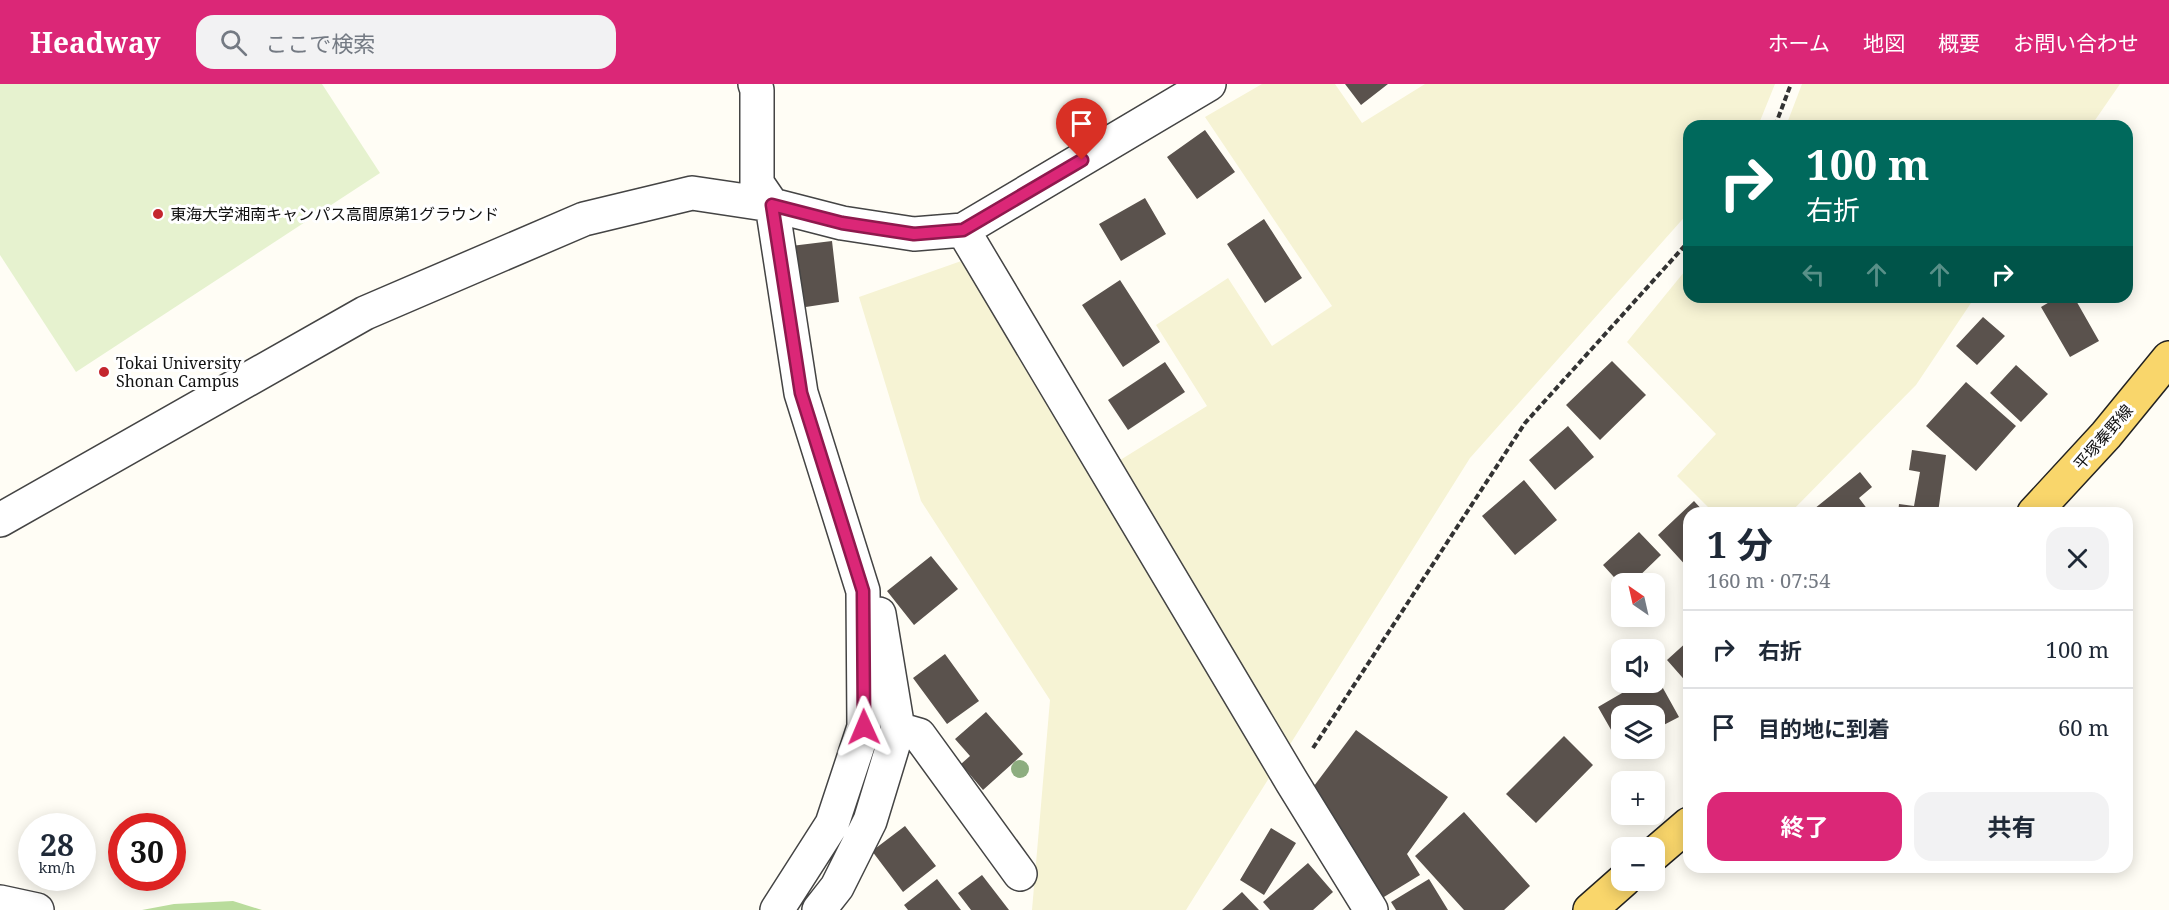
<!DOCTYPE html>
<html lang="ja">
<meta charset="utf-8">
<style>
body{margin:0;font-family:"Noto Serif","Noto Sans JP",serif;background:#f2f2f3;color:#1f2937;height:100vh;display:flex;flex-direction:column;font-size:22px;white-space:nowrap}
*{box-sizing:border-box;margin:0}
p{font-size:20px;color:#747a83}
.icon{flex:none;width:33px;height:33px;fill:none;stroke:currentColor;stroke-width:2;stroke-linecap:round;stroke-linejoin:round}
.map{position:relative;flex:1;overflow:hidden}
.sheet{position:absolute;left:1683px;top:423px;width:450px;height:366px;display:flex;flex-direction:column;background:#fff;border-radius:18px;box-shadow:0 3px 15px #0003}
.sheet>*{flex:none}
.top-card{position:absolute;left:1683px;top:36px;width:450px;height:183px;border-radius:18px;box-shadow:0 3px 15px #0003;background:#00695c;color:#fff;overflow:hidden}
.needle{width:39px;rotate:326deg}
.fabs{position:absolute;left:1611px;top:489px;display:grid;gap:12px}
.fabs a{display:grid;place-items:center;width:54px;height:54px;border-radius:12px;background:#fff;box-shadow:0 3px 15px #0003;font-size:30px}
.speed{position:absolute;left:18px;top:729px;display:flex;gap:12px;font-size:30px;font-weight:700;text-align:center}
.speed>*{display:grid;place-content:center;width:78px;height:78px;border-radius:50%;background:#fff;box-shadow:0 3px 15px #0003;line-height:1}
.speed small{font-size:15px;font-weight:400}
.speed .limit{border:9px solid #d22;background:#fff;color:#111}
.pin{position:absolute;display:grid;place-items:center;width:51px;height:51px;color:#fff;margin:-62px -26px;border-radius:50% 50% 50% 0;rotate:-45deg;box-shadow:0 0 6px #0007}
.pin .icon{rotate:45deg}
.me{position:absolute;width:66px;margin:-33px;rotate:359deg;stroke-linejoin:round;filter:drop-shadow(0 0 4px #0008)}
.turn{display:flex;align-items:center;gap:21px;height:126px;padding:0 24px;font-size:27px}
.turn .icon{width:78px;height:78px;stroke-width:2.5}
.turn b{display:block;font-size:42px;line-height:51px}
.lanes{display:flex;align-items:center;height:57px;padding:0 24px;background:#0003;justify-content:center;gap:30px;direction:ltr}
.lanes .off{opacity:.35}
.round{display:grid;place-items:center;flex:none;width:63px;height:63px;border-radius:18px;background:#f2f2f3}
.headline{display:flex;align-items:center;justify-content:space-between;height:102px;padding:0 24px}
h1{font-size:36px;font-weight:700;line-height:45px}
.button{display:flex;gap:12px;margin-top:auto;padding:12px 24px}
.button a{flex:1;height:69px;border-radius:18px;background:#db2777;color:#fff;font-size:24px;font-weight:700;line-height:69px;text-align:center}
.button a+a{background:#f2f2f3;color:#1f2937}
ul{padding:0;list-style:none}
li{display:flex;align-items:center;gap:18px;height:78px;padding:0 24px;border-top:2px solid #e0e1e3}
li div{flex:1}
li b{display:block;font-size:22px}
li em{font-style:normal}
header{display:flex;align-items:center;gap:36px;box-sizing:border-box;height:84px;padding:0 30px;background:#db2777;color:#fff}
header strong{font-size:28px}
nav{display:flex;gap:33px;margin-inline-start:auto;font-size:21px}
.search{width:420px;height:54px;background:#f2f2f3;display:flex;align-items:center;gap:15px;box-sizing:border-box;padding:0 21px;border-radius:18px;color:#747a83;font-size:22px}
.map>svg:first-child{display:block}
.farmland{fill:#f6f3d4}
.forest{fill:#b9dc9c}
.pitch{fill:#e6f2cf}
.building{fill:#5a524d}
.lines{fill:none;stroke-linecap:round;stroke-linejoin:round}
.minor-casing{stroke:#444;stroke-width:36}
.major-casing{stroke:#222;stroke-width:36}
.path{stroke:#333;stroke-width:4;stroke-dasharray:6 3;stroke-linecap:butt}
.minor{stroke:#fff;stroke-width:33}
.major{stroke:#f9d66b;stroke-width:33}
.tree{fill:#8dad7f}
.route-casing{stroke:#8e194d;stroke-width:15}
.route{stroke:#db2777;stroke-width:10}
.poi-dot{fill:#c4262e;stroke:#fff;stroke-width:2}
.labels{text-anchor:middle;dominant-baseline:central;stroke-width:6;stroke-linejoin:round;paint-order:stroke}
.poi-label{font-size:16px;fill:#111;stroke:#fff;text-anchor:start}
.street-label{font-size:16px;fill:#111;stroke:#fff}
</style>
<header>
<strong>Headway</strong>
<div class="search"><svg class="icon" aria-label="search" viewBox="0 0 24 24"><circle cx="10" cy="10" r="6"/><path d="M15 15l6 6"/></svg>ここで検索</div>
<nav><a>ホーム</a><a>地図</a><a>概要</a><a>お問い合わせ</a></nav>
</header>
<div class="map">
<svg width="2169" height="826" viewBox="0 0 2169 826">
<rect width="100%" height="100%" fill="#fffdf5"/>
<path class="farmland" d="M1262 0H1335L1362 39 1425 0H1775L1758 42H1689V128L1470 374 1186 826H1032L1050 616 921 417 859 213 967 175 1109 383 1207 322 1156 241 1228 194 1272 262 1332 222 1205 33Z
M1802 0H2120L2091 42H1786Z
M1689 182V213H1975L1916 301 1790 429H1714L1677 392 1716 350 1627 258Z"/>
<path class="forest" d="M233 817 262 826H142L174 820Z"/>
<path class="pitch" d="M0 0H322L380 89 76 288 0 171Z"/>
<path class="building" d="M1345 0H1388L1361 21Z
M1205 46 1235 88 1197 115 1167 73Z
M1145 114 1166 150 1121 177 1099 140Z
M1264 135 1302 194 1265 219 1227 160Z
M832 157 839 218 799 224 791 162Z
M1120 196 1160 258 1123 283 1082 221Z
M2058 213H2074L2099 257 2070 273 2041 223Z
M1983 233 2005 252 1977 281 1956 262Z
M1612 277 1646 311 1600 356 1566 321Z
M1165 278 1185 308 1128 346 1108 316Z
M2016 281 2048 310 2021 338 1990 309Z
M1966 298 2016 342 1976 387 1926 342Z
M1568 342 1594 373 1555 406 1529 376Z
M1912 366 1946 371 1938 429H1898L1899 420 1914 422 1920 388 1909 386Z
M1860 388 1872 403 1859 414 1868 426 1864 429H1809Z
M1524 396 1557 436 1515 471 1482 432Z
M1694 417 1705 429H1689V485L1658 451Z
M1639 448 1661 471 1631 500H1622V502L1603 481Z
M931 472 958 505 914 541 887 507Z
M1689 556V601L1667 576Z
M945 570 979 617 947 640 913 594Z
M1654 588 1679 633 1654 646V632H1622V665L1598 623 1641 598H1654Z
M986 628 1023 670 983 706 961 680 970 672 955 655Z
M1356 646 1448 713 1407 770 1420 791 1379 816 1311 706Z
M1564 652 1593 681 1536 739 1506 710Z
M1464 728 1530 802 1504 826H1464L1415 772Z
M905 742 936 782 903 808 872 767Z
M1271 744 1296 759 1264 811 1240 796Z
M1308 779 1333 808 1313 826H1270L1263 818Z
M982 791 1009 826H971L958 809Z
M937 795 961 826H908L904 821Z
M1429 795 1448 826H1396L1391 818Z
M1242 808 1259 826H1222Z"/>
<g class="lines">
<defs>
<path id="minor" d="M755 0 757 6V99L772 121 801 309 863 507 864 643 832 740 777 826
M963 146 1292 698 1371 826
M0 436 365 229 584 135 692 109 772 121 842 139 914 150 963 146 1209 0
M898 645 919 651 1020 790
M0 818 37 826
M819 826 837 803 870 737 898 645 879 530"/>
<path id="major" d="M2034 429 2106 351 2169 274
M1654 770 1689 740
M1590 826 1624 796"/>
</defs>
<use href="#minor" class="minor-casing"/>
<use href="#major" class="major-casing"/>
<path class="path" d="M1775 42 1791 0
M1313 664 1525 339 1689 157"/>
<use href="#minor" class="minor"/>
<use href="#major" class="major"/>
</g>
<circle class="tree" cx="1020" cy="685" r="9"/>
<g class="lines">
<defs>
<path id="route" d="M864 643 863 507 801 309 772 121 842 139 914 150 963 146 1082 76"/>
</defs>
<use href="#route" class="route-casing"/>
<use href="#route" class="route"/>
</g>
<g class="poi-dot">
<circle cx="158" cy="130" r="6"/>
<circle cx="104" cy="288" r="6"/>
</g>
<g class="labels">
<g class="poi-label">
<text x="170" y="130">東海大学湘南キャンパス高間原第1グラウンド</text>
<text x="116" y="279">Tokai University<tspan x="116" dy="18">Shonan Campus</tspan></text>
</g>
<g class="street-label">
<text transform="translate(2103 353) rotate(-49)">平塚秦野線</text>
</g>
</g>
</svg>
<div class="fabs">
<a><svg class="needle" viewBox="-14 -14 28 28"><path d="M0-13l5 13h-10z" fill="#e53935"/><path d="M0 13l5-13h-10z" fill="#747a83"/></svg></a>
<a><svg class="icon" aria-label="sound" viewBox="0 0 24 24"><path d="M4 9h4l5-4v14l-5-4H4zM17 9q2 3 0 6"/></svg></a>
<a><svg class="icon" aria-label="layers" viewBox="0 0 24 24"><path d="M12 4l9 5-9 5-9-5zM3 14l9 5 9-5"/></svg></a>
<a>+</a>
<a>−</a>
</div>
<div class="speed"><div>28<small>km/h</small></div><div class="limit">30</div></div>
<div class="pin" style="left:1082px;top:76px;background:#d93025"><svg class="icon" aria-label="arrive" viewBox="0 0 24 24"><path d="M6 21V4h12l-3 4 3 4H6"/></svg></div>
<svg class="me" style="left:864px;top:643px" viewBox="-20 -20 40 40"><path d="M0-17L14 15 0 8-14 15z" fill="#db2777" stroke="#fff" stroke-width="4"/></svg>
<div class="top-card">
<div class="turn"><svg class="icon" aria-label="right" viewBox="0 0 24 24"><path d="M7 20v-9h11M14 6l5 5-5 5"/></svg><div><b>100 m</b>右折</div></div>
<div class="lanes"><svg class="icon off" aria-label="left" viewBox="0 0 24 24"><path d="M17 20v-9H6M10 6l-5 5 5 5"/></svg><svg class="icon off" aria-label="ahead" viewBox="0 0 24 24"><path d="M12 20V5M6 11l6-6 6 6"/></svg><svg class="icon off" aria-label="ahead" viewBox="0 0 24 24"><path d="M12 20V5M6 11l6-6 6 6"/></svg><svg class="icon" aria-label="right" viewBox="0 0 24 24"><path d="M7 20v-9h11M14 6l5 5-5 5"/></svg></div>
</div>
<section class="sheet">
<div class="headline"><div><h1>1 分</h1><p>160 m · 07:54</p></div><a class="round"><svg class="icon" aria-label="close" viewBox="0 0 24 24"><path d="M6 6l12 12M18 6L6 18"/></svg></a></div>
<ul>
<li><svg class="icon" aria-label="right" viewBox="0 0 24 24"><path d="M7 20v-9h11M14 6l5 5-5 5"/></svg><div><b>右折</b></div><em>100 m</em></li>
<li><svg class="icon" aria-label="arrive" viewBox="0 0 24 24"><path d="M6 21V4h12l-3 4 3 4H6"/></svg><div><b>目的地に到着</b></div><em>60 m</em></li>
</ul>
<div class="button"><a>終了</a><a>共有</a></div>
</section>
</div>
